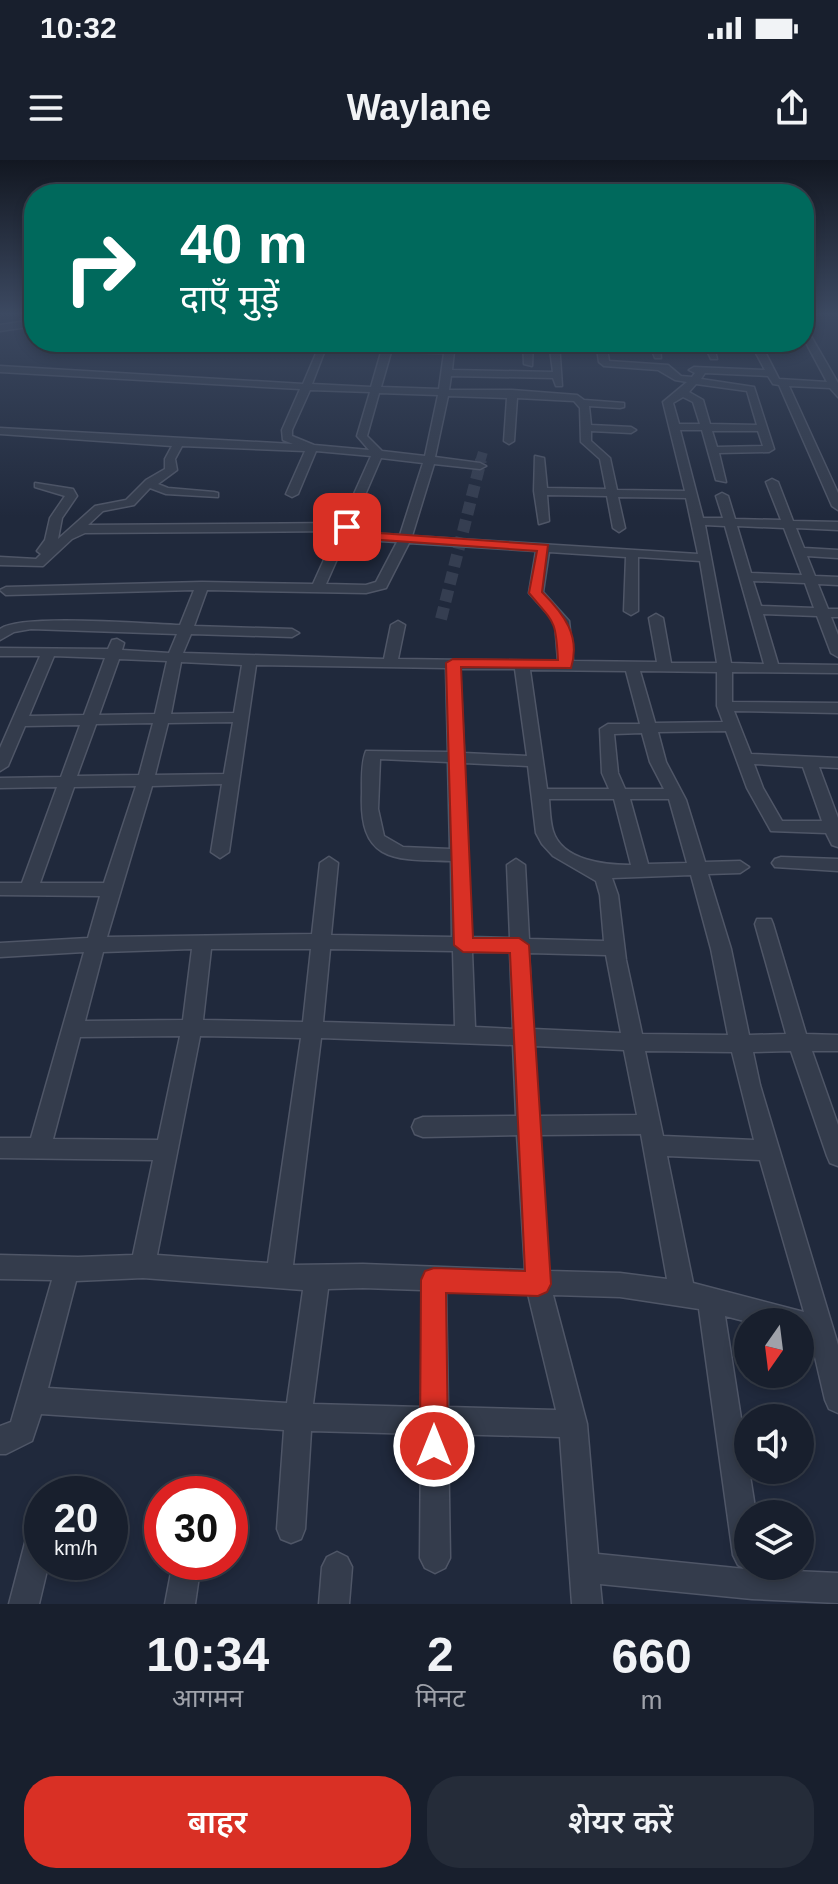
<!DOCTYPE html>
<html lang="hi">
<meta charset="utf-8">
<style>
body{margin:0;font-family:Helvetica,"Noto Sans Devanagari",sans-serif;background:#252c39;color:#f1f3f6;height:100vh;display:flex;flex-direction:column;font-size:30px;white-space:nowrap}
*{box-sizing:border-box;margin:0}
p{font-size:26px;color:#9fa2aa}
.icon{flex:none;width:44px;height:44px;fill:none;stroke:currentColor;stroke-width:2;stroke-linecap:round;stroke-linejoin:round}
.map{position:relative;height:1444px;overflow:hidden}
.side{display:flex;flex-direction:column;background:#181f2d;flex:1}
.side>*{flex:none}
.top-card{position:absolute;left:24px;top:24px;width:790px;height:168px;border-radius:32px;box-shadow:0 4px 12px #0003,0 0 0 2px #363d49;background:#00695c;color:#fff;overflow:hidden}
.needle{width:52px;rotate:194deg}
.tools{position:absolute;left:734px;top:1148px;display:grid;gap:16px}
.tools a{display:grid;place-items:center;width:80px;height:80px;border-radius:50%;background:#181f2d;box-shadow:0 4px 12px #0003,0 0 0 2px #363d49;font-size:40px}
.speed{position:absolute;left:24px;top:1316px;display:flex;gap:16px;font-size:40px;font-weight:700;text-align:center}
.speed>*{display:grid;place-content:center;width:104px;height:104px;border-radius:50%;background:#181f2d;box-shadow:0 4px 12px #0003,0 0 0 2px #363d49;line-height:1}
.speed small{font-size:20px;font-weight:400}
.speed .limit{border:12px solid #d22;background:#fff;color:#111}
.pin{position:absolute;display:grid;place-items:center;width:68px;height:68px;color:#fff;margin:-34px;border-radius:16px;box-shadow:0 4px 12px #0006}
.me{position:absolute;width:88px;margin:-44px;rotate:0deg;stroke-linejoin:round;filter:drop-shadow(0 0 6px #0008)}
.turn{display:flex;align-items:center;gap:28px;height:168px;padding:0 24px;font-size:36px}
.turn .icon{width:104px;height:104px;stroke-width:2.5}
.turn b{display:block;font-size:56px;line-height:68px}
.eta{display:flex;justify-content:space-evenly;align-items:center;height:136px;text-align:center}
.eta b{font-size:48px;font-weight:600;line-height:56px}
.cta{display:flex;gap:16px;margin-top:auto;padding:16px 24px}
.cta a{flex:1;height:92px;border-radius:32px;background:#d93025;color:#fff;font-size:32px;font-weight:600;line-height:92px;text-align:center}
.cta a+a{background:#252c39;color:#f1f3f6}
.status{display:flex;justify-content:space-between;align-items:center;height:56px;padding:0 40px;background:#181f2d;direction:ltr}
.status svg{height:22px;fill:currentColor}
header{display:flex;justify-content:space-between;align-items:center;height:104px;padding:0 24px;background:#181f2d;font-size:36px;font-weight:600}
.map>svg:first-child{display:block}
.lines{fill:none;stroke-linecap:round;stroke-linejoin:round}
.street-tunnel-far1{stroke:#353e51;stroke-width:10;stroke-dasharray:10 5;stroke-linecap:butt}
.street-tunnel{stroke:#353e51;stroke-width:12;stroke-dasharray:12 6;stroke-linecap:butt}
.street-casing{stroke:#4f5667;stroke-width:3}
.street{fill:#343c4c;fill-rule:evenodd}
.route{fill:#d93025;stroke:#8d1f18;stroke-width:2}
</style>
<div class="status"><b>10:32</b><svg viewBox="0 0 49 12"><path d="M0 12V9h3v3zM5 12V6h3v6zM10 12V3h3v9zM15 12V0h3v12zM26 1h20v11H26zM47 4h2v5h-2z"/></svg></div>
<header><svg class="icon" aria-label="menu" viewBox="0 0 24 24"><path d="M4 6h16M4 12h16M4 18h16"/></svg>Waylane<svg class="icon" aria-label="share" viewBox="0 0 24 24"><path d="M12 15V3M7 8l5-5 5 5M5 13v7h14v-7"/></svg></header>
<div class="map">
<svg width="838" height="1444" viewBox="0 0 838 1444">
<rect width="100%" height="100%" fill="#20293c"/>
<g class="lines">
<path class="street-tunnel-far1" d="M480 302 483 292"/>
<path class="street-tunnel" d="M441 459 481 300"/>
<defs>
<path id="street" d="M34 160V166L0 171V165Z
M804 168 808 171 838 223V237L830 228 789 226 838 333V350L832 346 779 225 773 224 768 216 705 213 701 219 754 227 774 289 769 292 719 293 726 322 716 320 702 270H680L703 358H723L716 336 722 333 728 336 735 359 781 360 766 322 772 319 778 322 793 361 838 362V370L796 368 804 388 838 390V398L807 396 815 416 838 417V425L818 424 828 449H838V457H831L838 475V497L831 493 817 456 763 454 778 504 838 505V513L732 512V542L838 543V553L734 551 751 594 838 598V608L819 607 838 658V687L832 685 826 673 771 671 747 628 726 571 658 572 666 602 686 640 705 702 740 701 749 707 740 713 708 714 731 789 749 875 786 874 755 764 757 759H771L773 764 806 874 838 875V891H812L838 965V1006L830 1003 827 996 791 891 753 892 760 925 838 1185V1253L829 1249 825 1240 808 1167 800 1174V1162H748L725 1156 756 1354H748V1406H757L750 1409H752L838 1413V1443L752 1439 600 1424 602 1444H572L560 1277 448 1274 450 1398 445 1408 435 1413 425 1408 420 1398 421 1274 311 1271 305 1369 301 1379 291 1383 281 1379 277 1369 284 1270 41 1254 32 1281 6 1294H0V1266L11 1262 52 1120 0 1119V1095L78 1097 133 1095 153 1000 0 998V978H31L84 792 0 797V783L88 778 100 736 0 735V723H22L57 627 0 628V618L61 617 80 565 25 566 8 606 0 611V588L40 496H0V488L108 489 112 480 117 479 124 483 122 490 169 493 177 474 31 469 14 472 0 480V469C20 453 148 464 180 465L194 430 6 435 0 430 6 427 202 422 313 424 337 371 85 373 72 379 43 406 0 405V397L36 399 41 394 37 391 45 380 50 358 65 336 35 327V323L73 329 77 336 62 358 58 379 95 346 126 340 146 320 165 309V299L172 286 0 274V268L293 284 283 280 282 270 300 229 0 212V206L303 224 320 184 328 182 312 224 371 227 384 182H394L392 186 445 187V182H455L452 210 553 212 549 182H559L562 226H556L553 218 451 216 449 230H512L577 235 584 240 624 243V247L620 248 589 246 591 265 631 267 636 270 631 273 591 271V281L610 298 617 330 685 331 663 242 687 222 675 220 658 210 604 206 599 202 596 182H606L609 201 668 205 681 216 692 217 695 213 689 210 694 207 765 210 750 182H760L779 219 827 222 804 179ZM391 192 444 193 439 229 381 227ZM696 224 747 231 757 265 710 264 703 240 689 232ZM310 230 370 232 357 276 369 290 314 285 292 276V270ZM379 233 438 235 425 296 382 291 367 276ZM448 236 507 238 504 281 509 284 514 281 517 238 574 241 580 248 581 282 600 299 606 329 547 328 544 298 535 296 534 331 539 364 549 361 547 335 607 336 613 368 619 372 625 368 618 337 686 338 698 394 412 376 434 304 480 309 486 306 480 303 435 297ZM683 237 693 242 700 264H679L673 243ZM712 271H758L763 286 717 287ZM182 286 305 291 286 334 292 337 298 334 316 291 371 296 341 363 88 365 103 351 134 345 150 328 166 334 218 337V333L214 332 168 328 158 324 177 310 175 299ZM381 298 423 303 400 375 349 372ZM705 365 725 366 764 504 731 503ZM737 366 784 368 802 415 751 413ZM346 379 397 382 376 422 366 425 326 424ZM409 383 536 391 529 433 555 462 558 501 398 499 405 465 398 461 391 465 384 499 183 493 191 474 292 477 299 473 292 469 194 466 207 430 366 433 386 428ZM549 392 626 397 624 451 631 455 638 451V397L700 401 717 503H671L663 458 656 454 649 458 657 502 573 501 569 461 543 432ZM753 421 805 423 814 448 761 446ZM54 496 105 498 84 555 29 556ZM119 499 167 501 155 554 99 555ZM181 502 242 505 234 553 171 554ZM256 505 446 508 448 592 366 591C361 603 362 620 362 633 359 702 393 700 451 701L452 777 331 775 338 703 329 697 320 703 312 774 107 777 152 626 222 624 211 692 220 698 229 692ZM460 509H515L527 596 464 593ZM530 510 626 511 640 564H608L600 569 602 613 609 629H547ZM640 511 717 512V546L723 562 655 563ZM233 562 224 614 155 615 168 563ZM153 563 139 615 77 616 96 564ZM642 573 650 602 664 629H625L618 613 614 574ZM380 599 448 602 450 689 403 687 384 676 378 649ZM464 603 528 606 536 673 542 684 553 696 596 721 600 735 604 781 529 779 525 705 516 699 507 705 510 778 471 777ZM754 604 803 607 822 661H782L763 628ZM136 626 104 723H40L74 627ZM549 639H614L631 705C606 705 562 701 553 671 550 661 550 650 549 639ZM630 639H669L687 703 648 704ZM691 715 711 789 728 875 642 874 626 800 618 735 612 718ZM192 789 183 860 85 861 103 792ZM211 789H311L303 862 203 860ZM330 789 453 791 455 866 323 862ZM472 792H510L513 869 475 867ZM529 793 606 795 621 873 533 869ZM180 876 158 980 53 979 80 877ZM200 876 301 878 268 1103 157 1095ZM321 878 513 885 516 956 423 957 415 960 412 967 415 974 423 977 517 975 525 1110 363 1104 293 1105ZM534 886 624 890 637 955 538 956ZM645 891 732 892 754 980 663 976ZM641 974 667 1119 620 1113 549 1111 539 975ZM667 996 760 1000 804 1152 693 1123ZM143 1118 303 1130 287 1243 48 1228 76 1121ZM363 1128 422 1130 421 1247 313 1244 328 1129ZM446 1131 528 1134 556 1250 448 1247ZM553 1135 620 1137 699 1149 733 1395 738 1405 745 1409 598 1394 587 1264Z
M523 182H533L532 206 524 204Z
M649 182H659L661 198H655Z
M703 182H713L717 199H711Z
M781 697 838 699V711L775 707 772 703 775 699Z
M40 1365 42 1402H49L39 1444H9L26 1379 30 1369Z
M337 1392 347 1397 352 1407 349 1444H319L322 1407 327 1397Z
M173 1402H201L195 1444H165Z"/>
</defs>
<use href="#street" class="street-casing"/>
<use href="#street" class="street"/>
</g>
<linearGradient id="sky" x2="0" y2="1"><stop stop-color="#121721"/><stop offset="0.43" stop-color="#3c4961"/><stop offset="1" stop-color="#3c4961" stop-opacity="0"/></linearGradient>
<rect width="838" height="357" fill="url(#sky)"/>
<path class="route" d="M347 363 353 367 351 371 548 385 542 432C564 454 581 476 571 508L461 507 473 778H519L529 785 551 1124 547 1132 538 1136 446 1133 448 1286 444 1296 434 1300 424 1296 420 1286 421 1120 425 1111 434 1108 525 1111 510 793 463 792 454 785 446 503 453 499 558 500C556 459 554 463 529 433L537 391 339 377 341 367Z"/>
</svg>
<div class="tools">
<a><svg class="needle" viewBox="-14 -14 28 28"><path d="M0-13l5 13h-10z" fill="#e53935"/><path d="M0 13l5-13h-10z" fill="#9fa2aa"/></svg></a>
<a><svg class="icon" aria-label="sound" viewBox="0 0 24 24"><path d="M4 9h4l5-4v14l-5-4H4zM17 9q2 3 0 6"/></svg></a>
<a><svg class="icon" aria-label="layers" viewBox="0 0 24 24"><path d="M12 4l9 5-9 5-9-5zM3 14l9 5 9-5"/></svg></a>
</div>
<div class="speed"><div>20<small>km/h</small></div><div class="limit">30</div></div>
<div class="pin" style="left:347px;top:367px;background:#d93025"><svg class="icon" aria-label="arrive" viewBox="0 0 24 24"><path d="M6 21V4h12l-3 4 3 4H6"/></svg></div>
<svg class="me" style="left:434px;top:1286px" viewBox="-20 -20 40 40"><circle r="17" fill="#d93025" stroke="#fff" stroke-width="3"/><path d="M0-11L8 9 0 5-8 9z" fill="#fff"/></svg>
<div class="top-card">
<div class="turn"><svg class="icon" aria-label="right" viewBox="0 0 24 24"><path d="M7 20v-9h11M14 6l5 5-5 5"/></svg><div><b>40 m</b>दाएँ मुड़ें</div></div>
</div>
</div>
<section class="side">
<div class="eta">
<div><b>10:34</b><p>आगमन</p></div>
<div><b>2</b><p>मिनट</p></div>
<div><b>660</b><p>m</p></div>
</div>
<div class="cta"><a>बाहर</a><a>शेयर करें</a></div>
</section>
